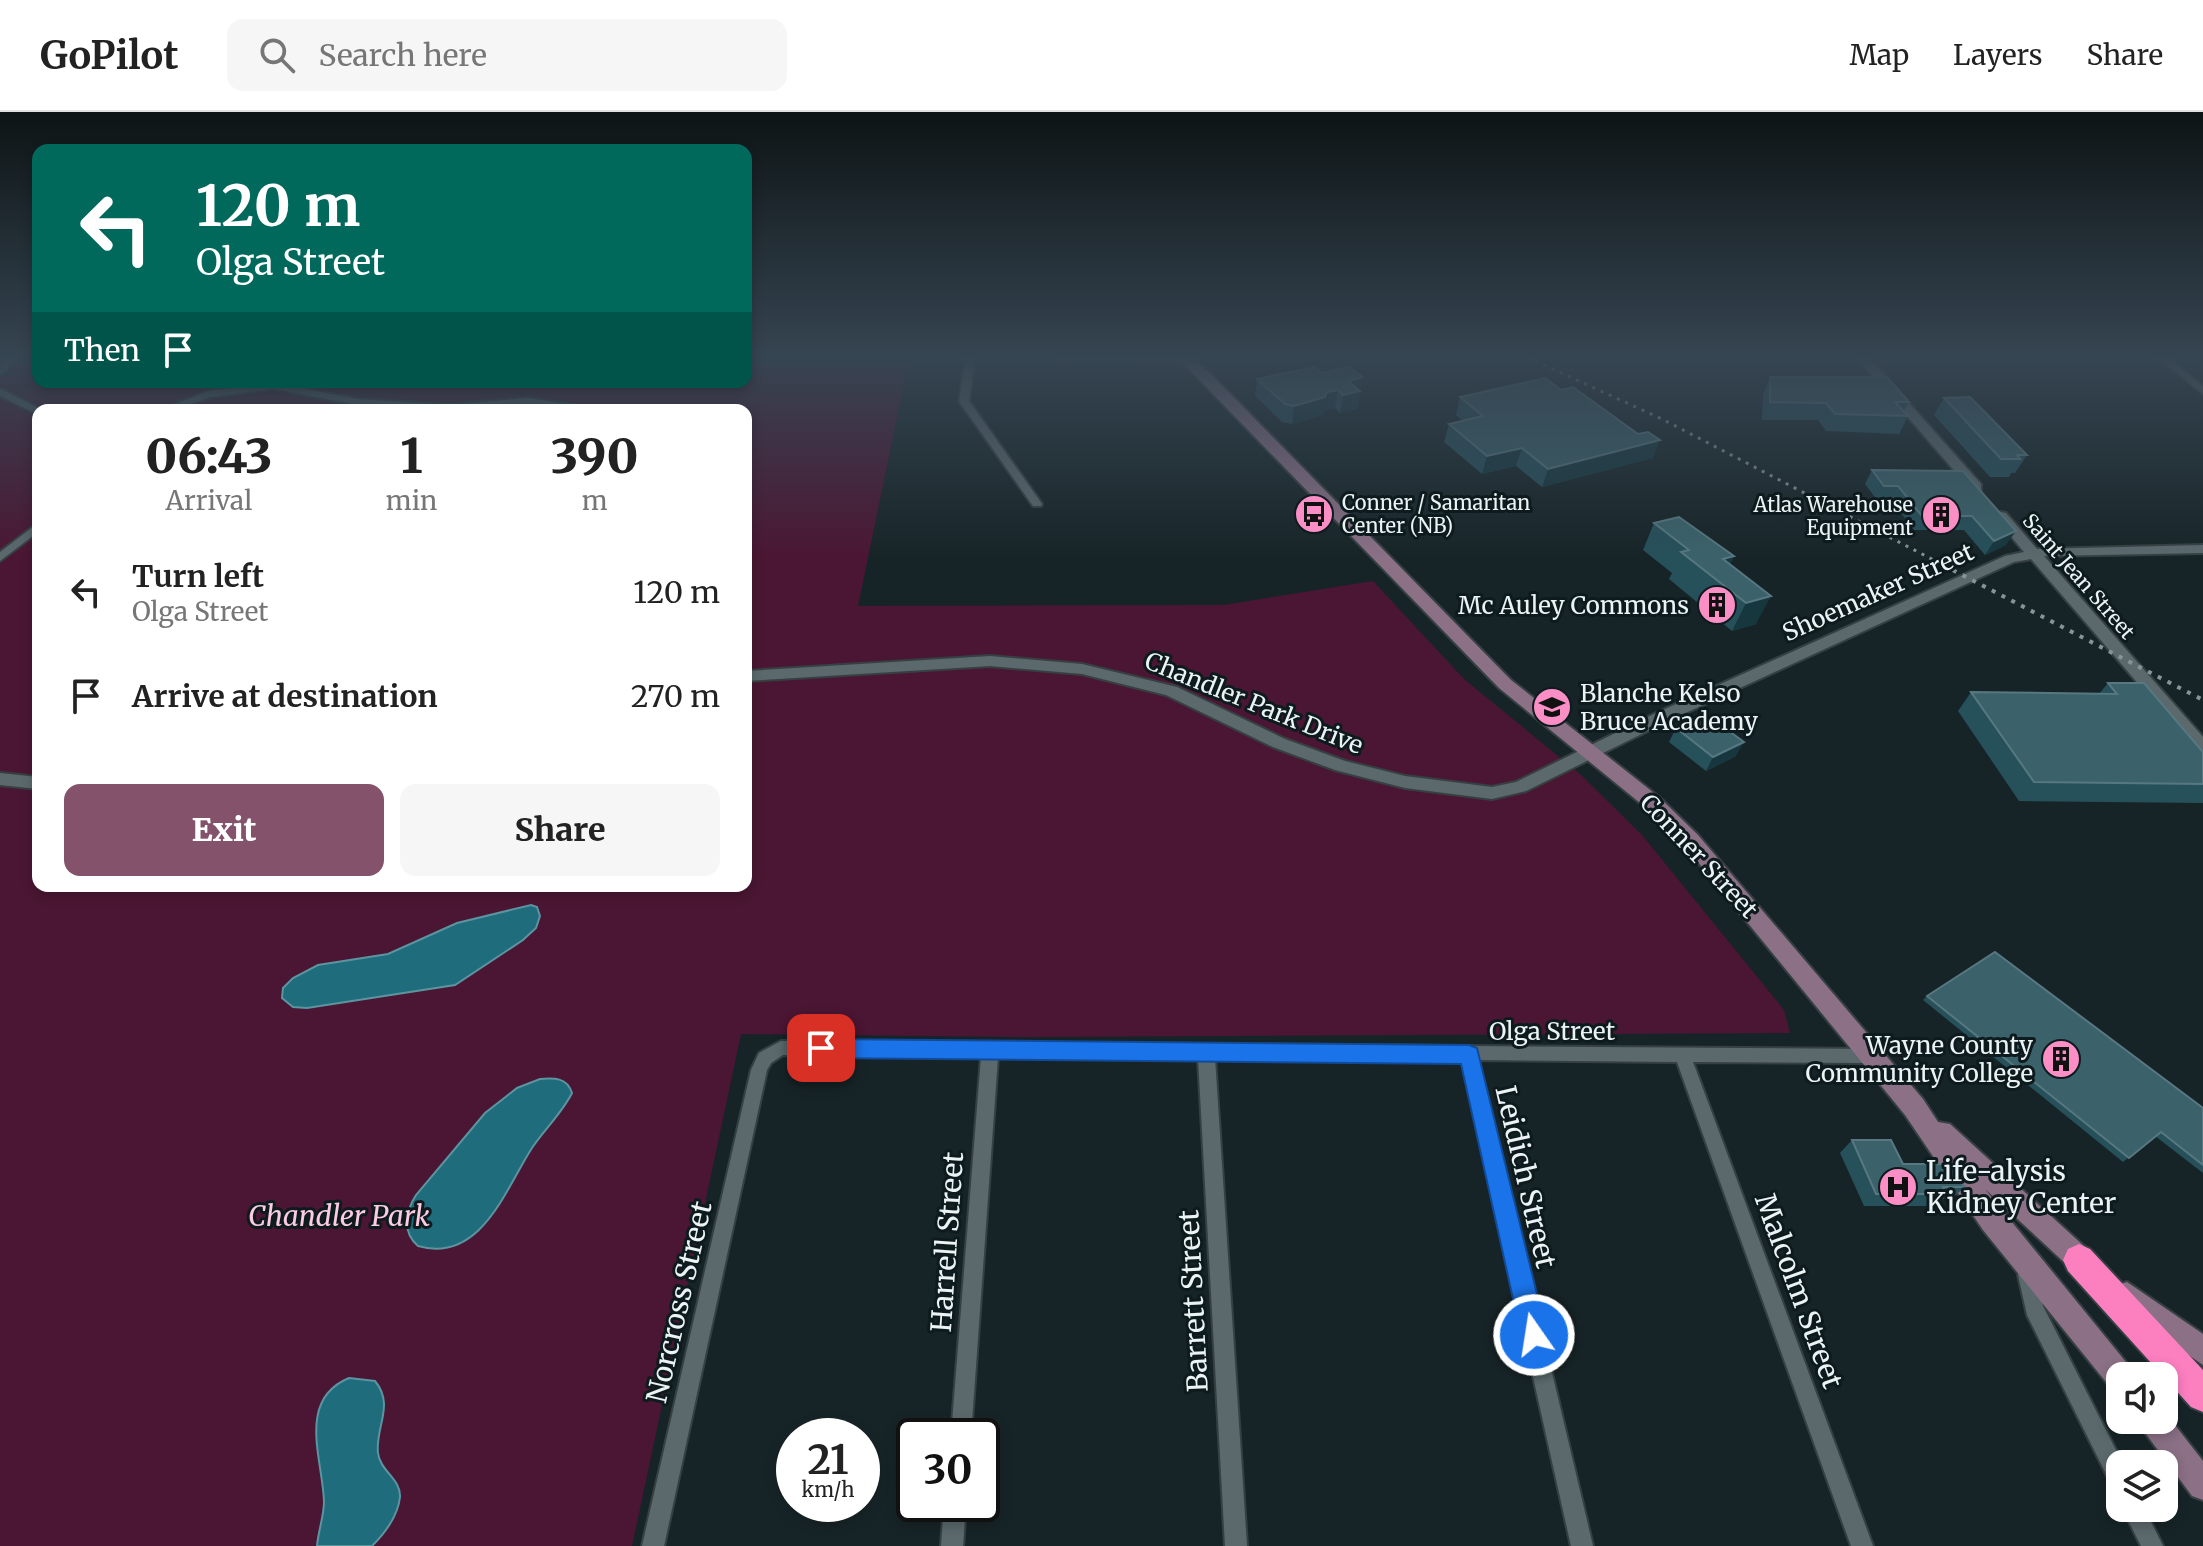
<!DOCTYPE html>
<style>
body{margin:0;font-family:Merriweather,serif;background:#f6f6f6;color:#222;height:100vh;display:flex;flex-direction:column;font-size:30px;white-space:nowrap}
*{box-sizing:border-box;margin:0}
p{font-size:26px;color:#767676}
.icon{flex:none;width:44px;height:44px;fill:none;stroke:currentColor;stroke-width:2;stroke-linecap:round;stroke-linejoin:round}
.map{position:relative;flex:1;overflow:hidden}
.details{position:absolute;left:32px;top:292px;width:720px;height:488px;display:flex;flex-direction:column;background:#fff;border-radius:16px;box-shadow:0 4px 12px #0003}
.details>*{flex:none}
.guide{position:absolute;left:32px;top:32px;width:720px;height:244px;border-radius:16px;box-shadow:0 4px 12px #0003;background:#00695c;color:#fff;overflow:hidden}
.buttons{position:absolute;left:2106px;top:1250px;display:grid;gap:16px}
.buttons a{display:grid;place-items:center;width:72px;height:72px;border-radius:16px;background:#fff;box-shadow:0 4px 12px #0003;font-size:40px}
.speed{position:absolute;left:776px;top:1306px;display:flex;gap:16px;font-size:40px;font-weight:700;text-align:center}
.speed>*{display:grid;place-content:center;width:104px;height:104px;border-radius:50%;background:#fff;box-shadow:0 4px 12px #0003;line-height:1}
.speed small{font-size:20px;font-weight:400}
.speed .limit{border:4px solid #111;border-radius:12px;background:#fff;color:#111}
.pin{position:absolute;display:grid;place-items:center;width:68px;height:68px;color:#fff;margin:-34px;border-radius:16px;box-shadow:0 4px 12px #0006}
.me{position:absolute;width:88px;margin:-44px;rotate:347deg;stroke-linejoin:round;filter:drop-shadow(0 0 6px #0008)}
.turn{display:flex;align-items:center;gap:28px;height:168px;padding:0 32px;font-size:36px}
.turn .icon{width:104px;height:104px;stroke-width:2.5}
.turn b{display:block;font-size:56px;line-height:68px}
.then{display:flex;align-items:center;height:76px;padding:0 32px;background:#0003;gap:16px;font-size:30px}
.eta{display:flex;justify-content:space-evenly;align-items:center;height:136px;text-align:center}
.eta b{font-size:48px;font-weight:800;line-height:56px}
.cta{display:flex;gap:16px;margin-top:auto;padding:16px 32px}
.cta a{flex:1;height:92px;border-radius:16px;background:#84536b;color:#fff;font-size:32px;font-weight:800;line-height:92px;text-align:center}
.cta a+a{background:#f6f6f6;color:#222}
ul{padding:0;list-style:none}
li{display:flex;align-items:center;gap:24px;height:104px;padding:0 32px}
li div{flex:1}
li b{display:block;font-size:30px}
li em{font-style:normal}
header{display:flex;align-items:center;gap:48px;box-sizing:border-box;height:112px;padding:0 40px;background:#fff;border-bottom:2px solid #e0e0e0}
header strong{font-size:38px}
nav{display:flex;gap:44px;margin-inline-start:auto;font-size:28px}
.search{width:560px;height:72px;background:#f6f6f6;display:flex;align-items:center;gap:20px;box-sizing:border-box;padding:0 28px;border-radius:16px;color:#767676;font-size:30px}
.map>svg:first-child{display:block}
.green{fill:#4b1633;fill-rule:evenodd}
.water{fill:#1e6c7c;stroke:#5c94a0;stroke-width:2}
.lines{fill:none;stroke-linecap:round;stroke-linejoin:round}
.minor-casing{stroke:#364042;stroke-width:4}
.tertiary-casing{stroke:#364042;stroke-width:4}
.secondary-casing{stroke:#364042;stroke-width:4}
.motorway-casing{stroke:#364042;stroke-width:4}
.minor{fill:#5b696d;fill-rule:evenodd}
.tertiary{fill:#5b696d;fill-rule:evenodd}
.secondary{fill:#8b7086;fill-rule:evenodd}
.motorway{fill:#fc7fc0;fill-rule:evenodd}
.rail-far1{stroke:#899396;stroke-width:3;stroke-dasharray:3 6;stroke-linecap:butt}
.rail{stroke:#899396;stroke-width:4;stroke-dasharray:4 7;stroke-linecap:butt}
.wall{fill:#26505a}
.shaded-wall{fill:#17373e}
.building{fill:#3b626a;stroke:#577880;stroke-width:2}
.route{fill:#1a73e8;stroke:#114b97;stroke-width:2}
.labels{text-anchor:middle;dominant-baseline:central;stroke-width:6;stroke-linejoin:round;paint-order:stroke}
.far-poi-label{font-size:20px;fill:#ebf3f5;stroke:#0e1b1e;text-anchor:start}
.far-street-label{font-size:20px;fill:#ebf3f5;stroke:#0e1b1e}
.street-label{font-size:24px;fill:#ebf3f5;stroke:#0e1b1e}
.poi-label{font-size:24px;fill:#ebf3f5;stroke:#0e1b1e;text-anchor:end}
.near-poi-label{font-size:28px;fill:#ebf3f5;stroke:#0e1b1e;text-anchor:start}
.near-street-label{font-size:28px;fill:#ebf3f5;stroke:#0e1b1e}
.near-park-label{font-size:28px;font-style:italic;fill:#fdcbe2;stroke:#0e1b1e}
</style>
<header>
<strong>GoPilot</strong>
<div class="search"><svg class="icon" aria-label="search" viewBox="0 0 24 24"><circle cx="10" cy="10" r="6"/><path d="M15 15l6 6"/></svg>Search here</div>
<nav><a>Map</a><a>Layers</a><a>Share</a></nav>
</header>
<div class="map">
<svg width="2203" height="1434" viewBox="0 0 2203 1434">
<rect width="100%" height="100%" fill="#172427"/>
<path class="green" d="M0 250H38V270H746V252H908L858 494 1224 493 1373 469 1464 567 1581 663 1642 723 1784 898 1790 921 1020 925 741 922 632 1434H0ZM38 298H746V774H38Z"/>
<path class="water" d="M531 793 537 795 540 804 536 816 523 828 455 873 307 896 293 895 282 886 283 876 293 866 318 853 388 842 457 811Z
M540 967C554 966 567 965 572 981 562 1001 544 1018 532 1036 506 1076 481 1152 418 1134 402 1120 405 1100 416 1083L485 1001 517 976Z
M349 1266 375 1269C395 1293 375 1315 378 1341 380 1359 401 1367 400 1385 398 1404 385 1421 372 1434H317C318 1420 324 1404 324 1390 323 1348 296 1288 349 1266Z"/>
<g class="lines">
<defs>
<path id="minor" d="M7 245H16L3 262 0 263V254Z
M966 245H975L969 289 1042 392 1041 394H1033L959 289Z
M1056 245H1189L1191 247 1186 250 1060 248Z
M2157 245H2167L2203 274V282Z
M274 271 358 287 449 293 528 286 584 295 589 298H566L528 292 459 298 358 293 274 277 210 285 175 298H161L208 279Z
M0 277 3 278 42 298H38V302L35 301 0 284Z
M38 411V420L0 449V440Z
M781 929 1871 937 1877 939 1879 944 1877 949 1871 951 1693 950 1873 1434H1851L1677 950 1478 948 1593 1434H1571L1462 948 1215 946 1247 1434H1225L1198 946 998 945 971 1324H951L981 945 783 943 771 951 767 958 664 1434H642L751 958 759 941Z
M2027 1154 2034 1156 2043 1194 2123 1352H2120V1379L2113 1376 2027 1203 2018 1163 2020 1156Z
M944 1392H966L963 1434H941Z
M2122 1396H2144L2163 1434H2141Z"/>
<path id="tertiary" d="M1856 245H1868L1981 372V378H1971Z
M2001 400 2006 401 2037 437 2203 433V441L2044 444 2203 625V642L2197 640 2031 447 2014 450 1666 610 1526 679 1492 687 1405 676 1335 658 1273 635 1166 583 1082 562 990 554 746 569V559L990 544 1082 552 1177 575 1285 627 1345 649 1405 664 1492 675 1516 670 1654 602 2005 444 2024 440 1994 404Z
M0 661 38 665V677L0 673Z"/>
<path id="secondary" d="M1177 245H1191L1211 262 1511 568 1659 685 1698 723 1923 987 1938 1010 1950 1012 2097 1146 2101 1155 2097 1164 2088 1168 2079 1164 1985 1077 2130 1255 2134 1264H2120V1279L2110 1275 1983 1118 1905 1003 1684 733 1645 695 1499 576Z
M2127 1170 2203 1222V1253L2117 1193 2114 1183 2117 1173Z
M2164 1299 2203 1349V1388L2192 1384 2143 1318 2139 1308H2164Z"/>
<path id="motorway" d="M2079 1132 2090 1137 2203 1258V1300L2191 1295 2068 1159 2063 1148 2068 1137Z"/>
</defs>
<use href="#minor" class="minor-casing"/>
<use href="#tertiary" class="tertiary-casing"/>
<use href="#secondary" class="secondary-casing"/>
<use href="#motorway" class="motorway-casing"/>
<use href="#minor" class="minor"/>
<use href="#tertiary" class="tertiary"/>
<use href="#secondary" class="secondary"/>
<use href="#motorway" class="motorway"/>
<path class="rail-far1" d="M1527 245 1662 307 1947 455"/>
<path class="rail" d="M1943 453 2203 588"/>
</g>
<path class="wall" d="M1321 261 1360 279 1357 297 1340 301 1335 296 1325 298 1323 303 1292 312 1282 310 1255 284 1257 267Z
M1770 265 1909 290 1904 299 1908 304 1899 322 1826 319 1818 308H1762L1763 282Z
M1460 285 1653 346 1542 375 1516 354 1482 362 1444 330 1449 312 1463 309 1456 303Z
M1944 286 2027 343 2015 361H2011L2009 365H1990L1934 303Z
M1872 358 1963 359 2006 433 1985 443 1964 418H1914L1891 388H1877L1865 372Z
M1654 411 1734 444 1730 452 1756 512 1732 519 1669 467 1672 461 1643 438Z
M2108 571 2203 640V691L2019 689 1958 599 1971 580 2099 582Z
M1676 616 1736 644 1706 659 1669 630Z
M1927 884 2203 996V1061L2155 1024 2123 1050 1923 888Z
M1852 1028 1903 1052 1965 1075 1951 1087H1941L1932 1094H1864L1840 1041Z"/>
<path class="shaded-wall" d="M1362 265 1357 297 1340 301 1343 283 1348 269Z
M1338 278 1335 296 1325 298 1323 303 1292 312 1294 294 1327 280Z
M1660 328 1653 346 1542 375 1548 357Z
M1522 336 1516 354 1482 362 1487 344Z
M2016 419 2006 433 1985 443 1994 429Z
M1734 444 1721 471 1723 447Z
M1771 484 1756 512 1732 519 1746 491Z
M1744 630 1736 644 1706 659 1713 645Z"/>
<path class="building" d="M1315 255 1321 261 1350 255 1362 265 1348 269 1360 279 1343 283 1338 278 1327 280 1325 285 1294 294 1285 292 1257 267Z
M1770 265H1887L1909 290H1895L1908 304 1835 302 1826 291 1770 290Z
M1545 266 1561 278 1573 275 1638 322 1648 320 1660 328 1548 357 1522 336 1487 344 1449 312 1483 304 1460 285Z
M1970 285 2027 343H2017L2020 347H2001L1944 286Z
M1872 358 1963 359 2016 419 1994 429 1972 404H1922L1898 374H1884Z
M1679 405 1734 444 1723 447 1771 484 1746 491 1681 440 1689 438 1654 411Z
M2108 571H2144L2203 640V672L2034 670 1971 580 2117 582Z
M1706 602 1744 630 1713 645 1676 616Z
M1995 840 2203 996V1053L2161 1020 2129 1046 1927 884Z
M1852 1028H1891L1903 1052H1945L1965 1075H1943L1946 1082H1876Z"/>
<linearGradient id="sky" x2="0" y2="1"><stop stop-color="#0d1415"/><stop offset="0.55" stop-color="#364552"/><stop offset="1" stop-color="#364552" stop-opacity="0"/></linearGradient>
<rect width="2203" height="446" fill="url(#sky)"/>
<path class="route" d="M821 927 1469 933 1477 936 1547 1223 1543 1232 1534 1236 1525 1232 1521 1223 1461 952 821 946 814 943 811 936 814 930Z"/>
<defs>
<symbol id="bus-disc" viewBox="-11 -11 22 22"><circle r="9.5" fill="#fb8fc5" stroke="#0e1b1e"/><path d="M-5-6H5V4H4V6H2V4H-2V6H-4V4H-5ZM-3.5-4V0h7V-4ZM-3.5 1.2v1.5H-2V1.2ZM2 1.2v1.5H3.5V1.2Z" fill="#111"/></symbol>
<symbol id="building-disc" viewBox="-11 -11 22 22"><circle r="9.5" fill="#fb8fc5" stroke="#0e1b1e"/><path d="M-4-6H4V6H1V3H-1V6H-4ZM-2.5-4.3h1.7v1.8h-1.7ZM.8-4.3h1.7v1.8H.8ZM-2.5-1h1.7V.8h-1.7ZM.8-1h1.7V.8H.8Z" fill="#111"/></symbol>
<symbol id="school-disc" viewBox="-11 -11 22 22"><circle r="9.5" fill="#fb8fc5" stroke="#0e1b1e"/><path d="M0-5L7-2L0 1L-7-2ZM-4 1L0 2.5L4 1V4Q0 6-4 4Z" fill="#111"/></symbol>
<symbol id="hospital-disc" viewBox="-11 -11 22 22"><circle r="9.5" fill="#fb8fc5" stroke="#0e1b1e"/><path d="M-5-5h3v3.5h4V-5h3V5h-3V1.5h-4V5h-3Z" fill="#111"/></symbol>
</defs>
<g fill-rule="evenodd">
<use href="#bus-disc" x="1292" y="380" width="44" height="44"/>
<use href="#building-disc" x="1919" y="381" width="44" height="44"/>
<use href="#building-disc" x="1695" y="471" width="44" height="44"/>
<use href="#school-disc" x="1530" y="573" width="44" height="44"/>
<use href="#building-disc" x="2039" y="925" width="44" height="44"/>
<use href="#hospital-disc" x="1876" y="1053" width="44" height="44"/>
</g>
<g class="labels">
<g class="far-poi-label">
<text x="1342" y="390">Conner / Samaritan<tspan x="1342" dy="23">Center (NB)</tspan></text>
<text x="1913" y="392" text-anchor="end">Atlas Warehouse<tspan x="1913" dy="23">Equipment</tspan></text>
</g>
<g class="far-street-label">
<text transform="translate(2079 464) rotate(49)">Saint Jean Street</text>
</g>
<g class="street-label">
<text transform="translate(1878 480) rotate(-24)">Shoemaker Street</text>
<text transform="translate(1254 591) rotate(22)">Chandler Park Drive</text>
<text transform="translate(1699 744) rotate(47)">Conner Street</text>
<text x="1552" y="919">Olga Street</text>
</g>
<g class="poi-label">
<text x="1689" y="493">Mc Auley Commons</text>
<text x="1580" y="581" text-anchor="start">Blanche Kelso<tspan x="1580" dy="28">Bruce Academy</tspan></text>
<text x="2033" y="933">Wayne County<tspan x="2033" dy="28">Community College</tspan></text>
</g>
<g class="near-poi-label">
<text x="1926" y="1059">Life-alysis<tspan x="1926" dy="32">Kidney Center</tspan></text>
</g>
<g class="near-street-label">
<text transform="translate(1526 1065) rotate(77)">Leidich Street</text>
<text transform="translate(947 1130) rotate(-86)">Harrell Street</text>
<text transform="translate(1799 1179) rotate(70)">Malcolm Street</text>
<text transform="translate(1193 1189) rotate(-93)">Barrett Street</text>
<text transform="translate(679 1190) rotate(-77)">Norcross Street</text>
</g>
<g class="near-park-label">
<text x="339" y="1104">Chandler Park</text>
</g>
</g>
</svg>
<div class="buttons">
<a><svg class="icon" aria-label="sound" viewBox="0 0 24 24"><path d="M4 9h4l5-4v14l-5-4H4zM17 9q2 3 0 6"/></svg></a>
<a><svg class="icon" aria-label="layers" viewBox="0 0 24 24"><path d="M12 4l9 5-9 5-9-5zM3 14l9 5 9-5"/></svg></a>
</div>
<div class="speed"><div>21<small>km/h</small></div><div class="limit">30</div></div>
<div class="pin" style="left:821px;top:936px;background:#d93025"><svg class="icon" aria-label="arrive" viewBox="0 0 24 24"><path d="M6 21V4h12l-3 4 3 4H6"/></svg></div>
<svg class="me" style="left:1534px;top:1223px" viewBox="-20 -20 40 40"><circle r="17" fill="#1a73e8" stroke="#fff" stroke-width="3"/><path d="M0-11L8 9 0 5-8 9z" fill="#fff"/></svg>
<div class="guide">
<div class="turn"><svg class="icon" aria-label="left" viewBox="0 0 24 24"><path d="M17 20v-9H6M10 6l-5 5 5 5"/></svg><div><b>120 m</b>Olga Street</div></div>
<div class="then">Then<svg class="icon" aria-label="arrive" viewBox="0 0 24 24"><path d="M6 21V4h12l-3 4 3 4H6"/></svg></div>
</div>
<section class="details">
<div class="eta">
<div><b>06:43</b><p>Arrival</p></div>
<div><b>1</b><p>min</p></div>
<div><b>390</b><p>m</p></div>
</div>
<ul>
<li><svg class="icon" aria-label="left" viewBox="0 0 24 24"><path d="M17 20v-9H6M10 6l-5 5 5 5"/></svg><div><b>Turn left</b><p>Olga Street</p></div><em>120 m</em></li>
<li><svg class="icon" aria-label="arrive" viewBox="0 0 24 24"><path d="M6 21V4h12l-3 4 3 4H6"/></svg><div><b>Arrive at destination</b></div><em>270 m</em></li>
</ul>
<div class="cta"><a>Exit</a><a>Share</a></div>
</section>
</div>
